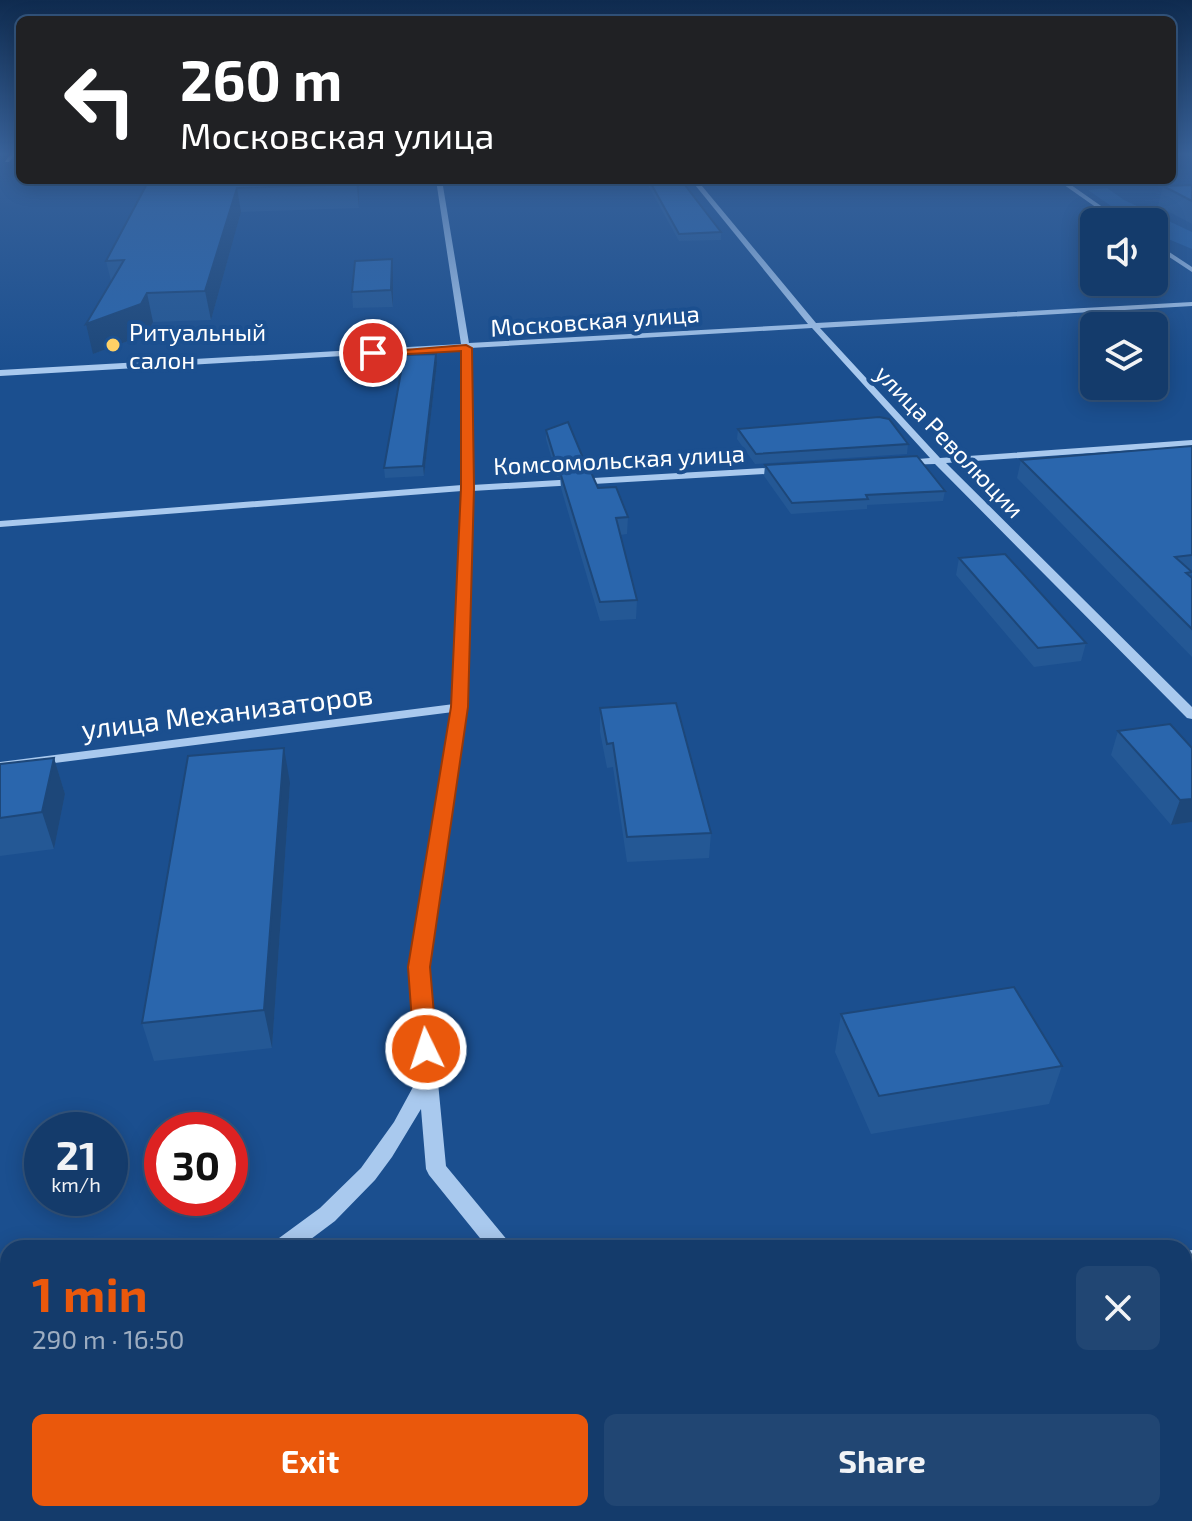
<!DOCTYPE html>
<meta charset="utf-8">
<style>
body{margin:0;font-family:"Exo 2",sans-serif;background:#214673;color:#f1f3f6;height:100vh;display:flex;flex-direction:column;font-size:30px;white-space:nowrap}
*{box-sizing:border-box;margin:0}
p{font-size:26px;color:#9dadc1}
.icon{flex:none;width:44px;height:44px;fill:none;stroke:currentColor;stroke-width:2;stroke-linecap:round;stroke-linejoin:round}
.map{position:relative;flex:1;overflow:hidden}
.side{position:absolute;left:0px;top:1240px;width:1192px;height:282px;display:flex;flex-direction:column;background:#143b6b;border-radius:24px 24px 0 0;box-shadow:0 4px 20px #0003,0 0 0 2px #33557e}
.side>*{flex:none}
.guide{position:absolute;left:16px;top:16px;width:1160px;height:168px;border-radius:12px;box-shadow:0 4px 20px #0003,0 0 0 2px #33557e;background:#202124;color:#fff;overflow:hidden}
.buttons{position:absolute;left:1080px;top:208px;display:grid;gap:16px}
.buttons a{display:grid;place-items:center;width:88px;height:88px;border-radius:12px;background:#143b6b;box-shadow:0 4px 20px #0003,0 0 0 2px #33557e;font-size:40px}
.speed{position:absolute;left:24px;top:1112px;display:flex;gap:16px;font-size:40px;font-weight:700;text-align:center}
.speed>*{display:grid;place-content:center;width:104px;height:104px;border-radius:50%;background:#143b6b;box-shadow:0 4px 20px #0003,0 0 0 2px #33557e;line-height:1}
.speed small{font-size:20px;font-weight:400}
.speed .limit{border:12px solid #d22;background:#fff;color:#111}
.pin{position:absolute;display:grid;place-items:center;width:68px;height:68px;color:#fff;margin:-34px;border:4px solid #fff;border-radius:50%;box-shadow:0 2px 8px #0007}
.me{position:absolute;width:88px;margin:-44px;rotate:356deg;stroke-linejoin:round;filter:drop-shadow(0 0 6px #0008)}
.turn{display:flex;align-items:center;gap:28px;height:168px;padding:0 32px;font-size:36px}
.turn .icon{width:104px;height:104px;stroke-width:2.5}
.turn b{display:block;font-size:56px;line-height:68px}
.round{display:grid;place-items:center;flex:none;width:84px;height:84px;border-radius:12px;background:#214673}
.overview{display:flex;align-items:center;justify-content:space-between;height:136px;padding:0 32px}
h1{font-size:48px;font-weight:700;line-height:60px;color:#ea580c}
.button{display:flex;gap:16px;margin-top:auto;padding:16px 32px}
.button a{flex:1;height:92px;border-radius:12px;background:#ea580c;color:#fff;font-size:32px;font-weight:700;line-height:92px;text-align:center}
.button a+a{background:#214673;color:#f1f3f6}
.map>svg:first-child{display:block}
.green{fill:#2461a8}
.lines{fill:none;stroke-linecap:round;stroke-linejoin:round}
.minor{fill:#a9c9ee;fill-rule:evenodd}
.wall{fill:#245895}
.shaded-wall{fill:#1d4779}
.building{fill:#2a66ad;stroke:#1d4779;stroke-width:2}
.route{fill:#ea580c;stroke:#983908;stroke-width:2}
.poi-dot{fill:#ffd166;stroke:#1b4f8f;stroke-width:3}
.labels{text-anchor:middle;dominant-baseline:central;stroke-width:8;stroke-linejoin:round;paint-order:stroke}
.far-street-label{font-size:24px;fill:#fff;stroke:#1b4f8f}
.far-poi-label{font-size:24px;fill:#fff;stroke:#1b4f8f;text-anchor:start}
.street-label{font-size:28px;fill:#fff;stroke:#1b4f8f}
</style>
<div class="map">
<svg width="1192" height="1521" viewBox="0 0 1192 1521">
<rect width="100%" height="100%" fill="#1b4f8f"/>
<path class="green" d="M1107 188 1124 200 1192 232V249L1154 233V222H1134L1088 190Z"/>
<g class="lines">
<path class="minor" d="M10 154H16L9 162H5Z
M436 180H442L469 343 808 324 691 180H697L816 323 1192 302V306L820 328 940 458 1192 440V446L946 463 1192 707V719L1187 718 935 464 903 465V461L906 460 930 458 812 328 470 348 472 485 782 467 787 470 782 473 472 491 467 707 427 967 446 1166 508 1241 511 1248H488L429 1175 426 1169 421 1109 392 1157 375 1180 335 1221 299 1248H272L275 1241 320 1208 361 1168 394 1122 419 1076 411 967 453 712 0 770V762L454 704 462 491 0 527V521L462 485V349L0 376V370L461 344Z
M1057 180H1064L1124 222H1117Z
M1154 242 1192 267V272L1154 247Z
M1192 1250V1270L1184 1271V1251Z
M8 1353V1388L0 1391V1356Z"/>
</g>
<path class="wall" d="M149 180H359V208L241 212 211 320 153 322 147 334 93 354 111 281 106 261Z
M645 180H681L721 232V240L679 241Z
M1192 185V224L1158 206 1163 186Z
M393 275V307L353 308 352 292Z
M436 354 437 363 424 476 385 478 384 468Z
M738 429 908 444 907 454 755 464 737 439Z
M546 430 586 465V470L598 488 628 517 627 534 620 535 637 600 636 619 600 621 561 488 560 476 557 477 546 439Z
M1192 446V574L1190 576 1192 578V657L1017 478 1021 460Z
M765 465 945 491 943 501 867 505V509L791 514 764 476Z
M959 558 1086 643 1081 661 1034 667 956 575Z
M600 708 711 833 709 858 627 862 613 767 607 768 600 732Z
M1118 731 1192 748V822L1171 825 1111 755Z
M54 758 65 794 54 849 0 856V764Z
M290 783 272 1048 154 1061 142 1023Z
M841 1014 1062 1066 1049 1104 871 1134 835 1052Z"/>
<path class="shaded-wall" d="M356 180H359V208Z
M237 188 241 212 211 320 205 291Z
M392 259 393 275V307L391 290Z
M147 293 153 322 147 334 93 354 86 324Z
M436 354 437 363 424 476 423 466Z
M284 748 290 783 272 1048 264 1010Z
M54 758 65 794 54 849 42 812Z
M1192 799V822L1171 825 1180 800Z"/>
<path class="building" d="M149 180H356V184L237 188 205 291 147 293 141 304 86 324 124 260 106 261Z
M649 180H681L721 232 679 234Z
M1192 185V201L1163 186Z
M392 259 391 290 352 292 355 261Z
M436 354 423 466 384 468 404 355Z
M879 417 889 419 908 444 756 454 738 429Z
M568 422 586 465 557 466 546 430Z
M1192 446V555L1175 557 1192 572 1186 573 1192 578V629L1021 460Z
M917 456 945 491 866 495 868 499 792 503 765 465Z
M590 470 598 488 616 487 628 517 616 518 637 600 600 602 560 472Z
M1005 554 1086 643 1038 648 959 558Z
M676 703 711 833 627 837 613 743 607 744 600 708Z
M1170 724 1192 748V799L1180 800 1118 731Z
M284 748 264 1010 142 1023 188 756Z
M54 758 42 812 0 818V764Z
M1014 987 1062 1066 879 1096 841 1014Z"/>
<linearGradient id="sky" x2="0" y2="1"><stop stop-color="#0f2b4f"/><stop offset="0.42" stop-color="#39639b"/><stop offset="1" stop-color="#39639b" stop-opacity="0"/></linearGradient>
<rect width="1192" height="367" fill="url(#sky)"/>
<path class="route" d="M466 345 472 348 474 488 468 707 430 967 437 1049 434 1055H417L414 1049 408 967 451 707 461 488V351L373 356 368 353Z"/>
<circle class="poi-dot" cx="113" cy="345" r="8"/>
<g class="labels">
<g class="far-street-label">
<text transform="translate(595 320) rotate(-4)">Московская улица</text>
<text transform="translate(950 441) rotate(46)">улица Революции</text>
<text transform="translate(619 459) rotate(-3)">Комсомольская улица</text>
</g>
<g class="far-poi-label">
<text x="129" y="331">Ритуальный<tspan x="129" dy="28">салон</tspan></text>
</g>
<g class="street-label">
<text transform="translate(227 711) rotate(-7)">улица Механизаторов</text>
</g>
</g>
</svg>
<div class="buttons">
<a><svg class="icon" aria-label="sound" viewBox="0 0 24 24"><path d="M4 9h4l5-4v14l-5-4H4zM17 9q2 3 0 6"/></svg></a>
<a><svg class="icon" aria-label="layers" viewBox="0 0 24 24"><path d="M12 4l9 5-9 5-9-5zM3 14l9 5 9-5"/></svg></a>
</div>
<div class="speed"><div>21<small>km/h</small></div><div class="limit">30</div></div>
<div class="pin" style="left:373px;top:353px;background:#d93025"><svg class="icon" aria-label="arrive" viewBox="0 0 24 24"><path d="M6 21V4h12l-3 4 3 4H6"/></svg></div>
<svg class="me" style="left:426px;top:1049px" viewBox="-20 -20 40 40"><circle r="17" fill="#ea580c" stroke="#fff" stroke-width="3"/><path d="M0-11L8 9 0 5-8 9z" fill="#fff"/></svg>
<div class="guide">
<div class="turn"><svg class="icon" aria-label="left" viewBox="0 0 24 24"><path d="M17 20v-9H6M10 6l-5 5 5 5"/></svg><div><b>260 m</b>Московская улица</div></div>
</div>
<section class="side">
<div class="overview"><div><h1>1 min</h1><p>290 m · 16:50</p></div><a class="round"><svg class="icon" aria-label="close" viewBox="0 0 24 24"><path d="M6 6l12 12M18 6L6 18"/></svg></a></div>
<div class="button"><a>Exit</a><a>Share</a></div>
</section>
</div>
